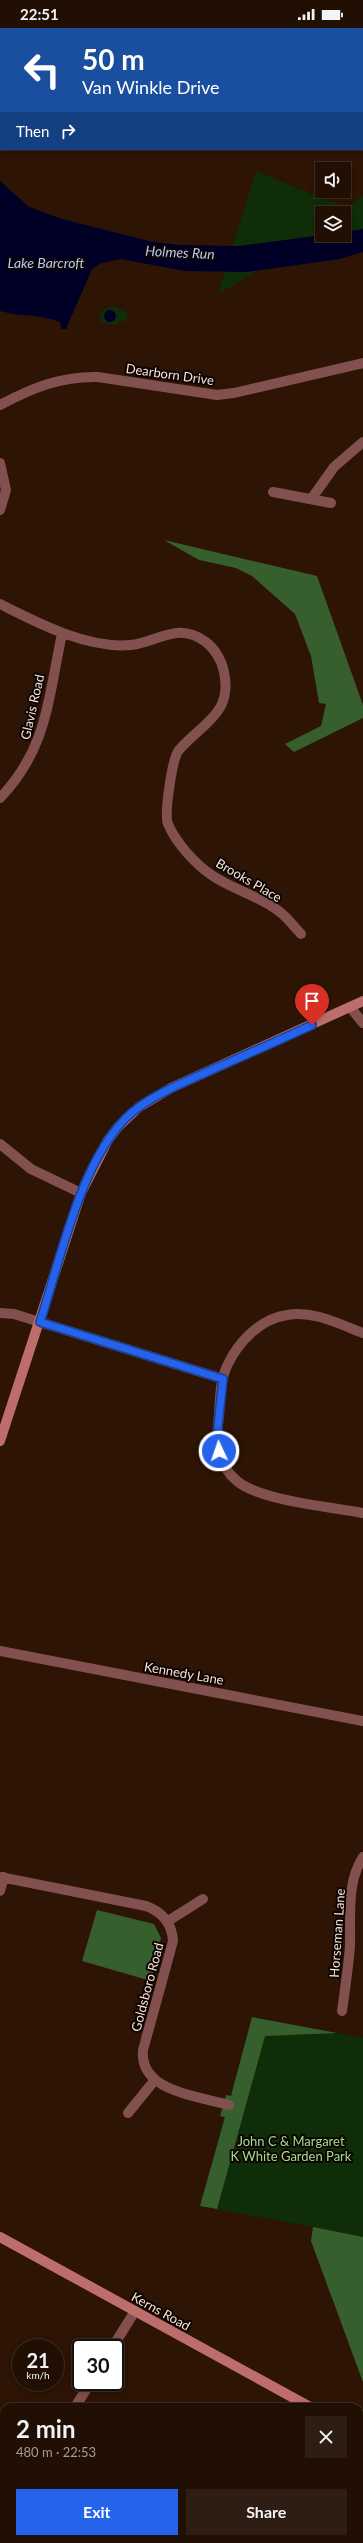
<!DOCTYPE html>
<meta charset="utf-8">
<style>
body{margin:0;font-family:Lato,sans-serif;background:#2e1d12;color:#f1f3f6;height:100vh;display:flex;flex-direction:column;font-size:15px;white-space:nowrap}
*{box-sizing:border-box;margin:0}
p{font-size:13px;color:#a29c9a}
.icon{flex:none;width:22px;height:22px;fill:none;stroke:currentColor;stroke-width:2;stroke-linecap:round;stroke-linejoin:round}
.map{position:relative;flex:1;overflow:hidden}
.side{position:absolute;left:0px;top:2375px;width:363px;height:140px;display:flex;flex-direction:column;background:#220f03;border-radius:12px 12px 0 0;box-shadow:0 2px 6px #0003,0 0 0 1px #3f2f25}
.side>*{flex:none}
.guide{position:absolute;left:0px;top:0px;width:363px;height:122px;box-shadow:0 2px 6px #0003,0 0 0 1px #3f2f25;background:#1a4fa0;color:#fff;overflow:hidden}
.buttons{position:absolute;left:315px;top:134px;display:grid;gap:8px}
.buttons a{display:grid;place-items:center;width:36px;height:36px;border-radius:0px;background:#220f03;box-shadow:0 2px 6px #0003,0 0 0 1px #3f2f25;font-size:20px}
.speed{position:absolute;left:12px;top:2311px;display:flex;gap:8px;font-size:20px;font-weight:700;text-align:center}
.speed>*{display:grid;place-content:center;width:52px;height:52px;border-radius:50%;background:#220f03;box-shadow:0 2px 6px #0003,0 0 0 1px #3f2f25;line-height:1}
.speed small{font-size:10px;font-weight:400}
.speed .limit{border:2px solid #111;border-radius:6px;background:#fff;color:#111}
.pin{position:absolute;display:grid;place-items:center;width:34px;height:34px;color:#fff;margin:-41px -17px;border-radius:50% 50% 50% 0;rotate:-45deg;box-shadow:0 0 4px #0007}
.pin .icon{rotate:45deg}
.me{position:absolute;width:44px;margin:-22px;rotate:357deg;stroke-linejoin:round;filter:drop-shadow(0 0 3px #0008)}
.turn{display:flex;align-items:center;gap:14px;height:84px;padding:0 16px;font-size:18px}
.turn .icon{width:52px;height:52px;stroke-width:2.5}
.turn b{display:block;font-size:28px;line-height:34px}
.then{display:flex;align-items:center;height:38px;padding:0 16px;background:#0003;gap:8px;font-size:15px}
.round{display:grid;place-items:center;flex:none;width:42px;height:42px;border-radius:0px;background:#2e1d12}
.headline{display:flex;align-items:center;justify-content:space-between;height:68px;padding:0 16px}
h1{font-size:24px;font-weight:700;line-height:30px}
.primary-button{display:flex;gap:8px;margin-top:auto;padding:8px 16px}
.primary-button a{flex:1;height:46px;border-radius:0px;background:#2563eb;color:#fff;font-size:16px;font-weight:700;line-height:46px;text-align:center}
.primary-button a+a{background:#2e1d12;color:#f1f3f6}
.status{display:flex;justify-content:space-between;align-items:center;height:28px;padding:0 20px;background:#220f03;direction:ltr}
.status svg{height:11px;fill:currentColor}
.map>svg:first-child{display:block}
.green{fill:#0f2d08;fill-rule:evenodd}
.forest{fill:#375f2d}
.water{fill:#000026}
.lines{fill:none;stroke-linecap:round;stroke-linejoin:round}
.street{stroke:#82504f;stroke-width:10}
.secondary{stroke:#bd6d6b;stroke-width:10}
.route-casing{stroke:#184099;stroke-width:10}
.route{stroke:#2563eb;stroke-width:7}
.labels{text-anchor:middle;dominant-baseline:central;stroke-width:4;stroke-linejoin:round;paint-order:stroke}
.street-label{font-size:13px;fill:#f7e4da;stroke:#0d0401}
.park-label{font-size:13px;fill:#9fdd92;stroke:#0d0401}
.water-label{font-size:14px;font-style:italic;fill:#b2c9f9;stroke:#0d0401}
</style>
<div class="status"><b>22:51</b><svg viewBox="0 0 49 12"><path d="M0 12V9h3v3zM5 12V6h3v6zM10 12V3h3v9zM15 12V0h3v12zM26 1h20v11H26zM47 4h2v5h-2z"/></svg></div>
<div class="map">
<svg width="363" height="2515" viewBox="0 0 363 2515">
<rect width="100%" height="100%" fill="#2d1404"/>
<path class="green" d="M256 143 348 181 363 167V219L276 232 218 266ZM322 185H344V207H322Z
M113 278 128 285 126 292 114 297 102 295 99 291 102 282Z
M252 1989 363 2010V2354L311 2213 313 2199 200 2178Z"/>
<path class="forest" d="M164 512 317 548 363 677V690L294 724 285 716 321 698 326 676 319 675 311 628 295 586 252 548 236 540 199 532Z
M97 1882 154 1896 161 1910 151 1953 82 1933Z
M252 1989 337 2005 265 2008 217 2181 200 2178 225 2089 220 2088 226 2067 231 2068Z
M313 2199 363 2209V2354L311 2213Z"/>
<path class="water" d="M0 153 29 179 62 191 153 214 181 217 238 218 323 207H344V204L363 201V224L340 231 247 244 185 243 121 231 101 235 92 241 66 301H62L60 294C41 286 19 289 0 283Z
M104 288a6 6 0 1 1 12 0a6 6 0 1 1-12 0Z"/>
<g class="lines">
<path class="street" d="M33 0 34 1
M50 0V1
M229 1V0
M362 10 363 9
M0 377C32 360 61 348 98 349L217 367 234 365 363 335
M0 435 6 462 0 482
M273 464 331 475
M312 470 334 439 363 414
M0 576C38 595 87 621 131 617 159 614 177 593 206 614 215 621 222 633 224 644 233 686 202 695 179 722 172 730 164 787 168 796 176 815 196 837 213 848 234 862 260 868 280 884 288 890 294 899 301 906
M0 770C48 720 48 670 62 606
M350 979 363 995
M0 1116 31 1141 81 1165
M0 1285 14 1286 223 1351
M363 1305C339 1296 313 1282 287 1287 260 1291 238 1314 227 1338 220 1353 220 1370 219 1386 216 1411 216 1436 237 1453 261 1473 331 1479 363 1485
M0 1623 363 1693
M0 1849 146 1878C162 1884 172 1895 173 1913L143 2022C139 2064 199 2068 229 2077
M0 1863 4 1849
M168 1893 203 1871
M342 1983C345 1962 348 1941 350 1919 351 1890 346 1855 363 1829
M128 2085 154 2053
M112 2320 135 2283
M75 2379 91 2354
M0 2498 4 2492
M223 2511 230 2515"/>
<path class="secondary" d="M0 1413 81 1165 108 1112 118 1099 139 1079 171 1060 363 973
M0 2209 310 2379
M359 2406 363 2408"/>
</g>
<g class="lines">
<defs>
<path id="route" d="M219 1423 218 1398 223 1351 40 1294C61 1231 83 1118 139 1079 160 1064 185 1054 209 1043 243 1028 278 1013 312 997"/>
</defs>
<use href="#route" class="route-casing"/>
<use href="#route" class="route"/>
</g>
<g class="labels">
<g class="street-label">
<text transform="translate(170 346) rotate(8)">Dearborn Drive</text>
<text transform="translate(32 679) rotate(-77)">Glavis Road</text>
<text transform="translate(249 852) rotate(30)">Brooks Place</text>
<text transform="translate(184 1645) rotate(10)">Kennedy Lane</text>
<text transform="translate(337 1905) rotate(-86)">Horseman Lane</text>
<text transform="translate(147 1959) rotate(-75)">Goldsboro Road</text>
<text transform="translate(161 2283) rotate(29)">Kerns Road</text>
</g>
<g class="park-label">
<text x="291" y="2113">John C &amp; Margaret<tspan x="291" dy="15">K White Garden Park</tspan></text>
</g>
<g class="water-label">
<text transform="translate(180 224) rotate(3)">Holmes Run</text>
<text x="46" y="234">Lake Barcroft</text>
</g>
</g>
</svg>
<div class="buttons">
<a><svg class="icon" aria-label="sound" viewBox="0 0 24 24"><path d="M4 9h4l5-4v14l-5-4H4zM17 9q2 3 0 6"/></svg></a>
<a><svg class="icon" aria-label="layers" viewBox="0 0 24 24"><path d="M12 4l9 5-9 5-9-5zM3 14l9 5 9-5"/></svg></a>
</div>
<div class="speed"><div>21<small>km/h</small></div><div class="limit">30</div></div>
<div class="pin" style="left:312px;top:997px;background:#d93025"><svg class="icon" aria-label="arrive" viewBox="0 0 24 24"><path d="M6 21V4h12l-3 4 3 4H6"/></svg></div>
<svg class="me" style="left:219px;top:1423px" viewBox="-20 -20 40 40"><circle r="17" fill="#2563eb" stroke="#fff" stroke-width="3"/><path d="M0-11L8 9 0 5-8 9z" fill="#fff"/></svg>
<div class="guide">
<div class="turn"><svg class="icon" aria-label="left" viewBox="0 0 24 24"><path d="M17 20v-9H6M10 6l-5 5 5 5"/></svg><div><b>50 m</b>Van Winkle Drive</div></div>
<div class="then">Then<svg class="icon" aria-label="right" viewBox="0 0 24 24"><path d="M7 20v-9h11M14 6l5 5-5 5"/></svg></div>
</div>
<section class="side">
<div class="headline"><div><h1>2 min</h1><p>480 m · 22:53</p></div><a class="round"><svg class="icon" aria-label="close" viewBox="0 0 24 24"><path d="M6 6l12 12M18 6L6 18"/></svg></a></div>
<div class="primary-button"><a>Exit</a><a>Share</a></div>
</section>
</div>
